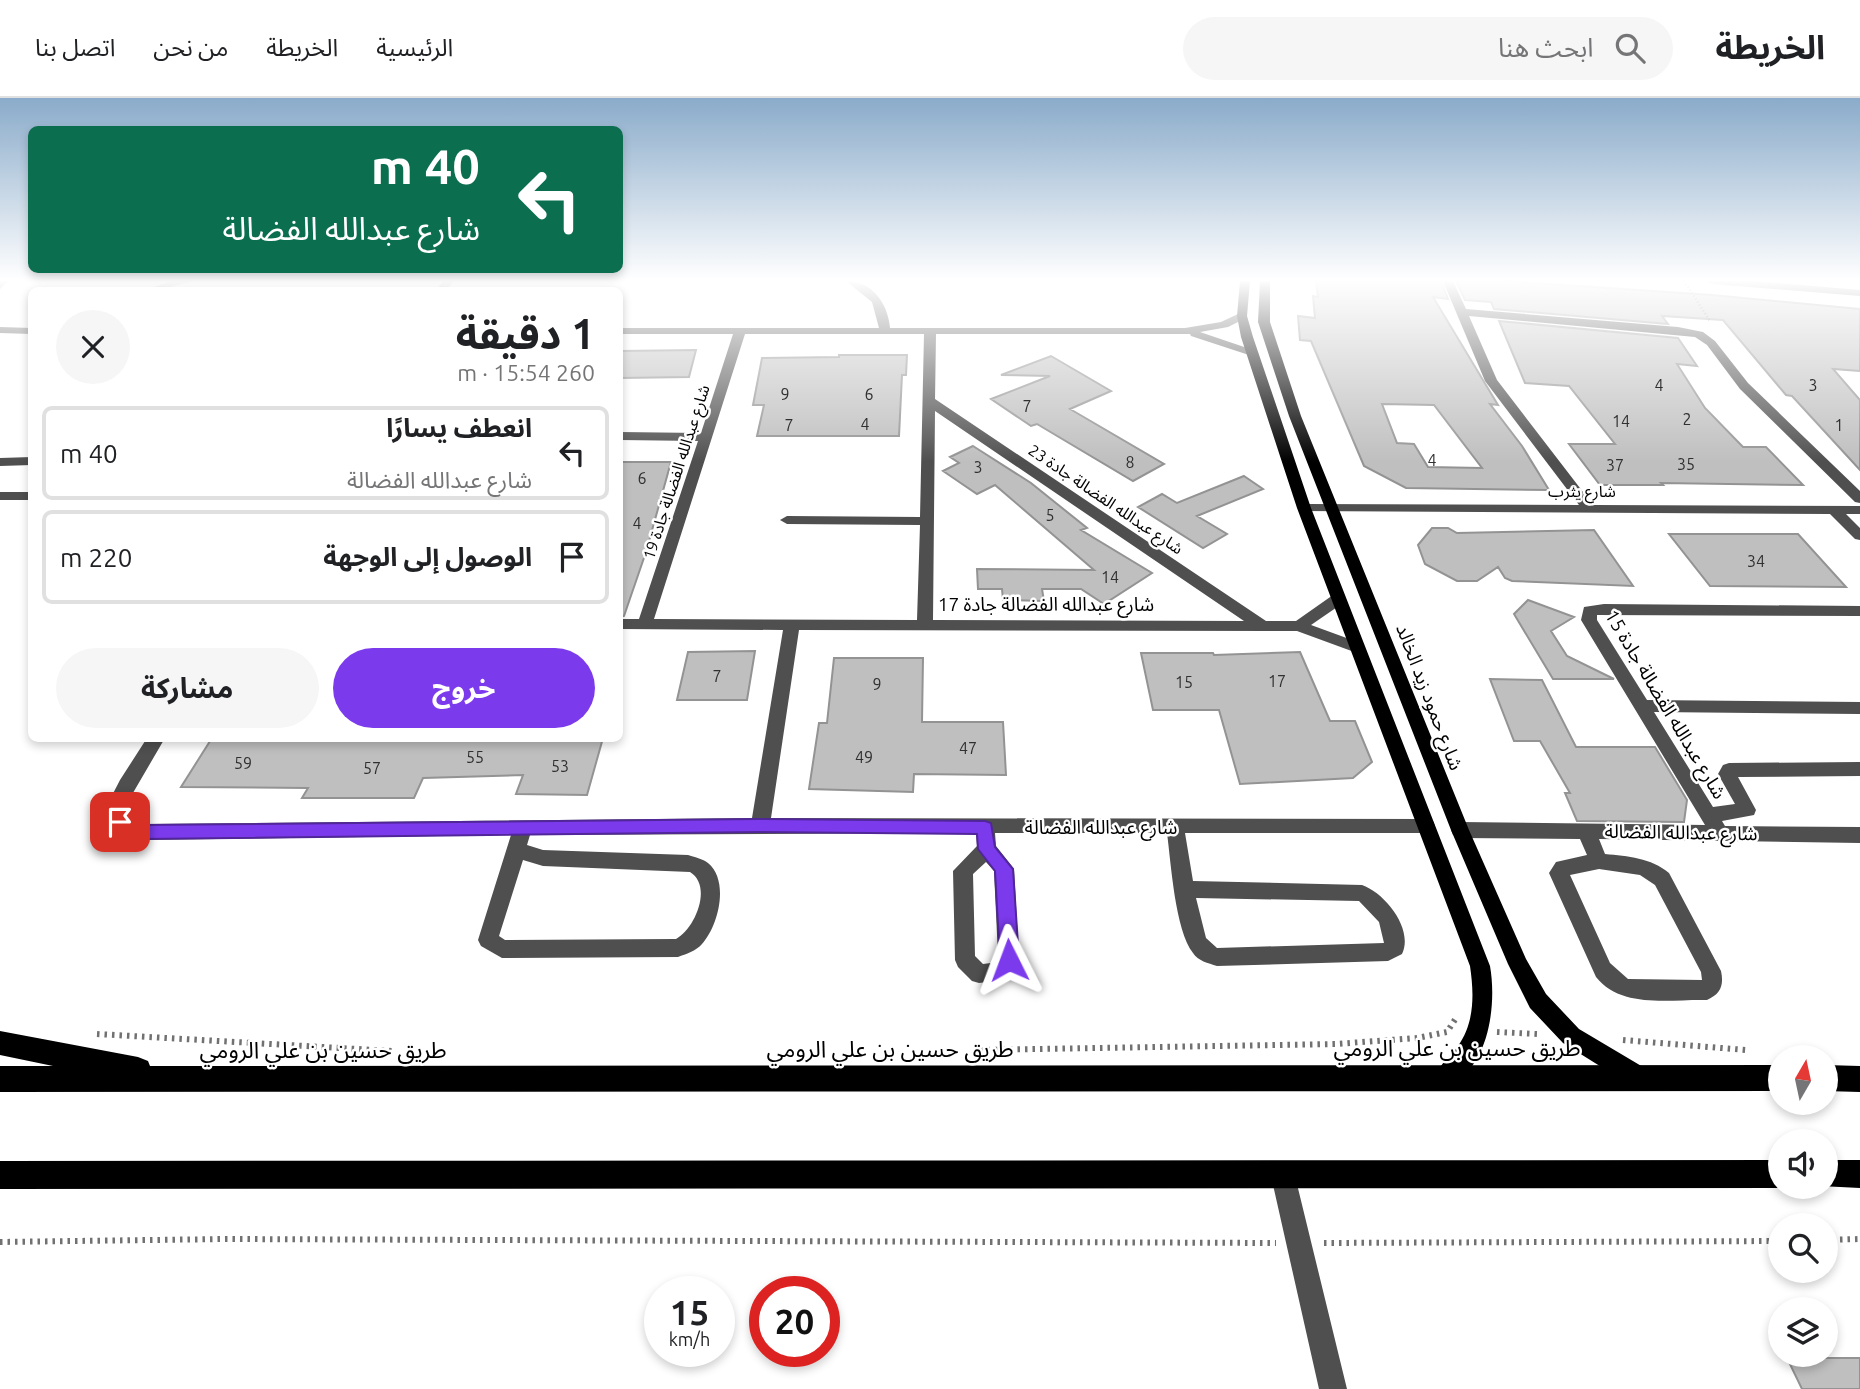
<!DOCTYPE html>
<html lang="ar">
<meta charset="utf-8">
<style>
body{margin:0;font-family:Ubuntu,"Noto Sans Arabic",sans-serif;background:#f6f6f6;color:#202124;direction:rtl;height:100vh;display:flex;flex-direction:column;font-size:26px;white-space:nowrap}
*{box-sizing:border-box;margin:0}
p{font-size:23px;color:#757577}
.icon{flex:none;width:38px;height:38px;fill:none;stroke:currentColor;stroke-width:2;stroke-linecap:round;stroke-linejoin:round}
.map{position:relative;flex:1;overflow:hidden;direction:ltr}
.details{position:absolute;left:28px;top:189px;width:595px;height:455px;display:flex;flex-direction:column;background:#fff;border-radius:10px;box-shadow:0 4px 10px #0003;direction:rtl}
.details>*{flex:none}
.guide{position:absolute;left:28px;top:28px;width:595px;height:147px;border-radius:10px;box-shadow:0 4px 10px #0003;direction:rtl;background:#0b6e4f;color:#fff;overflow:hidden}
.needle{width:46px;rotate:9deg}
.fabs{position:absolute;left:1768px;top:947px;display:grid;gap:14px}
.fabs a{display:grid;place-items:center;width:70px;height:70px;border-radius:50%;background:#fff;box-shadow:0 4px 10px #0003;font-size:35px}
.speed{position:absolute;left:644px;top:1178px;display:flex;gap:14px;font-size:35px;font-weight:700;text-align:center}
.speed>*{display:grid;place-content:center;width:91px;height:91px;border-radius:50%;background:#fff;box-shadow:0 4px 10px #0003;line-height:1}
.speed small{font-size:18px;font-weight:400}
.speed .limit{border:10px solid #d22;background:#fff;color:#111}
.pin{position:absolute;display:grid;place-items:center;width:60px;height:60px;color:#fff;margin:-30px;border-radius:14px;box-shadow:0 4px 10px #0006}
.me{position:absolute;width:77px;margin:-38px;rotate:357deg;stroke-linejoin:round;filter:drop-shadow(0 0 5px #0008)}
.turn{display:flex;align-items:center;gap:24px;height:147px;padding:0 28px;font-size:32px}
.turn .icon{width:91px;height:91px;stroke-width:2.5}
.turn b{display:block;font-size:49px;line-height:60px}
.round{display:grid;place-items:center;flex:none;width:74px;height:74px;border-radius:37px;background:#f6f6f6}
.summary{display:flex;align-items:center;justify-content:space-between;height:119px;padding:0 28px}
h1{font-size:42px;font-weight:700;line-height:52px}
.cta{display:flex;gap:14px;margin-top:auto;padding:14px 28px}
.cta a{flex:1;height:80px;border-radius:42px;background:#7c3aed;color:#fff;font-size:28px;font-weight:700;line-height:80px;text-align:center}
.cta a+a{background:#f6f6f6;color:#202124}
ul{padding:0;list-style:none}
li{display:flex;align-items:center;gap:21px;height:94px;margin:0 14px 10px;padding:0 14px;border:4px solid #e0e0e0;border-radius:10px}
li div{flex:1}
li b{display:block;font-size:26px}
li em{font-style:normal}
header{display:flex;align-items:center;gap:42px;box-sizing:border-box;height:98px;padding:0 35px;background:#fff;border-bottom:2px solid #e0e0e0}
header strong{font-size:33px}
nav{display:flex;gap:38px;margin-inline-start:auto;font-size:24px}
.search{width:490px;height:63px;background:#f6f6f6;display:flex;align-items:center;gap:18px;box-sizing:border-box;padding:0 24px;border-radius:38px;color:#757577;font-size:26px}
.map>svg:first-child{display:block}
.building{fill:#bfbfbf;stroke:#939393;stroke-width:2;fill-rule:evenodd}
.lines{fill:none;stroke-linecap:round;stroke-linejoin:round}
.path-far1{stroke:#717171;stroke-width:2.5;stroke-dasharray:1 2.5;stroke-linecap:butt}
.path{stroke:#717171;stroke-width:6;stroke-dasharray:2.5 5;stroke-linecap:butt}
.minor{fill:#4f4f4f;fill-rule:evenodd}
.major{fill:#000;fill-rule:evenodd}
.highway{fill:#000;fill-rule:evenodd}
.route{fill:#7c3aed;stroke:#51269a;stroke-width:2}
.labels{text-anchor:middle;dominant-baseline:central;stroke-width:5;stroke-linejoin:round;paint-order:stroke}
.number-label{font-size:16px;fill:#303030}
.far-street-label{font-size:16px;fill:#000;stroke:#fff}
.street-label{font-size:19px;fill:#000;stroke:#fff}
.near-street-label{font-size:23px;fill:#000;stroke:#fff}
</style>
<header>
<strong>الخريطة</strong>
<div class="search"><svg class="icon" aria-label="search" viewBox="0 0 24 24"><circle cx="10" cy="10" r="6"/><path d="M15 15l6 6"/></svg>ابحث هنا</div>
<nav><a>الرئيسية</a><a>الخريطة</a><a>من نحن</a><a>اتصل بنا</a></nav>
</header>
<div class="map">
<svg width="1860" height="1291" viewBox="0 0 1860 1291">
<rect width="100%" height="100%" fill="#fff"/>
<path class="building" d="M1316 183H1441L1448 201 1433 199 1498 307 1490 306 1522 348 1549 392 1406 390 1364 368 1311 243 1300 242 1298 218 1315 220 1313 198 1318 199ZM1382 306 1434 307 1482 370 1428 369 1414 346 1397 345Z
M1456 183H1504L1712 197 1860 211V273L1833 271 1860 302V372L1792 298 1786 297 1723 222 1662 218 1668 226 1494 211 1491 204 1465 202Z
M1499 223 1678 240 1697 268 1677 266 1705 310 1743 349H1766L1803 387 1661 385 1663 387H1600L1569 346H1615L1569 288 1525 285Z
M696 252 689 279 620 280V253Z
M839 257H907L906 277H902L899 338H757L764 307H753L762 260 839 259Z
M1051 258 1111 293 1070 311 1164 366 1133 383 1037 326 1031 328 991 301 1050 278 1001 277Z
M973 348 1031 385 1087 430 1081 432 1152 475 1104 506 1081 491H1042L1044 503 1003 502 1002 491H978L977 471 1094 472 995 387 977 396 943 373 959 365 950 359Z
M620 364H671L646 454 624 518 620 519Z
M1244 378 1263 391 1197 418 1227 436 1203 450 1138 409 1162 396 1177 405Z
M1432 430H1448L1457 435 1594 432 1633 488 1512 483 1505 480 1498 469 1477 483H1457L1425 466 1418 447Z
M1669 436H1798L1846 489 1710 488Z
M1528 502 1574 519 1551 533 1567 558 1614 581H1553L1514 516Z
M755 553 747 602H677L688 554Z
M1300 554 1330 623H1355L1372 664 1353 680 1240 686 1219 612H1153L1141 555H1213L1214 557Z
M834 560H923L922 624H1003L1006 677 914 676 913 694 809 691 819 625H827Z
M1490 581 1542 582 1576 649H1655L1687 702 1684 724 1577 723 1565 695H1570L1540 643H1514Z
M212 640H603L587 697 516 696 523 677 423 680 414 700H302L308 690 181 689Z
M1787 1260H1860V1291H1802Z"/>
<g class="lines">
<path class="path-far1" d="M1684 183 1710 223"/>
<path class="path" d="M1497 934 1537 936
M97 936 392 953
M1623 942 1746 952
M980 952 1336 946 1417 940 1447 934 1456 920
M1786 956 1820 959
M1825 1142 1860 1141
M0 1144 226 1141 1276 1145
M1324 1145 1780 1143"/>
<path class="minor" d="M0 183H8L0 191Z
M171 183H193L159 192 154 189Z
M443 183H454L446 192H436Z
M846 183C872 183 888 205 890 230H1185L1221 224 1238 216H1246V220L1228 229 1200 234 1256 253 1258 255 1252 258 1191 238 1190 236H936L935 301 1266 523H1296L1333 497H1343L1346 501 1343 505 1311 527 1363 546 1365 550 1357 555 1297 533 799 532 771 720 1426 721 1433 723 1435 728 1433 733 1426 735H1185L1193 783 1362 787C1385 795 1414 831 1402 856L1388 863 1217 868C1208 865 1198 863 1193 855 1175 832 1171 765 1167 735H995L996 748 1014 771 1019 861 1003 881 996 883 979 885 972 883 958 869 955 862 953 773 977 748 976 735 530 737 527 747 543 752 688 757C694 759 703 761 708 765 730 783 718 829 702 846 696 853 686 856 678 859L502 860 481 848 478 842 511 737 144 742 113 729 104 713 120 682 147 640H165L123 712 127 719 145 726 752 720 783 532 620 531V521H639L698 343 620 342V334L701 335 733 236H620V230H879L872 204ZM745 236H924L920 419 787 418 780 422 787 426 920 427 917 522 654 521ZM935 313 1244 523 933 522ZM523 762 543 768 690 774C713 788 695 831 676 841L505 842 499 838ZM986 764 994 773 998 858 991 865 983 866 975 858 973 776ZM1196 800 1359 803 1379 824 1384 845 1217 850 1206 840Z
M1443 183H1453L1466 211 1678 229 1703 234 1715 243 1748 285 1860 393V405L1855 404 1740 291 1707 247 1695 239 1469 218 1497 282 1593 407 1860 408V416H1846L1860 430V442L1855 441 1830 416 1299 413V407L1304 406 1579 407 1485 283Z
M1707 183H1755L1860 192V198L1712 186Z
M0 229 32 230V236L0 235Z
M32 359V367L0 368V360Z
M0 394H32V402H0Z
M1604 506 1860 508V518L1597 517V522L1647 602 1860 604V616L1654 614 1713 709 1735 706 1718 676 1723 667 1729 665 1860 664V678L1738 679 1756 712 1754 717 1722 723 1725 728 1860 729V745L1599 741 1605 756C1628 758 1651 760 1669 775L1721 873C1724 887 1721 896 1707 902 1670 901 1621 911 1596 879L1549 775 1556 764 1587 757 1580 741 1460 740 1453 737 1451 732 1453 727 1460 724 1705 727 1581 522 1584 509ZM1599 771 1640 777 1655 787 1701 874 1702 882 1628 881 1610 865 1570 777Z
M1283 1066 1292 1069 1295 1078 1347 1291H1319L1271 1078 1274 1069Z"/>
<path class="major" d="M1240 183H1250L1247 218 1253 239 1311 410 1490 868C1497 907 1489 972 1446 989L1438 986 1435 978C1440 966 1451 958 1458 948 1475 924 1474 895 1470 868L1297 410 1241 239 1237 218Z
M1260 183H1270V224L1301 318 1469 732 1526 861 1546 896 1579 931 1643 969 1646 977 1643 985 1635 988 1627 985 1563 945 1530 910 1508 866 1451 732 1289 318 1258 224Z"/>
<path class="highway" d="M0 933 138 959 148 963 150 968 1780 967V993L0 994V968H53L0 957Z
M1825 967 1860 968V994L1825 993Z
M1780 1062V1088H1785L1780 1090 0 1091V1063Z
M1825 1062H1860V1090L1820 1088H1825Z"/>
</g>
<linearGradient id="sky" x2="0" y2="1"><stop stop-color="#8aabca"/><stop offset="0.5" stop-color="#fff"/><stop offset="1" stop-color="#fff" stop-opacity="0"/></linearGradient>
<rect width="1860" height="364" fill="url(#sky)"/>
<path class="route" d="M120 718 145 727 760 721 985 723 991 725 995 749 1013 771 1019 862 1016 867 1009 870 1003 867 1000 862 995 773 978 751 977 736 760 734 144 741 114 729 111 724 114 720Z"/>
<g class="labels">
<g class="number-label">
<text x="1659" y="287">4</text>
<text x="1813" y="287">3</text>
<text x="785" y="296">9</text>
<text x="869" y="296">6</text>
<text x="1027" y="308">7</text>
<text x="1687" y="321">2</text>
<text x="1621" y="323">14</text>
<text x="865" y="326">4</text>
<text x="789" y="327">7</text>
<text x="1839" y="327">1</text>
<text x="1432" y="362">4</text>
<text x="1130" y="364">8</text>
<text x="1686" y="366">35</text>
<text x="1615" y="367">37</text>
<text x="978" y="369">3</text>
<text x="642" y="380">6</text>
<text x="1050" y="417">5</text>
<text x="637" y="425">4</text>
<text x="1756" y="463">34</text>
<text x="1110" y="479">14</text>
<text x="717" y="578">7</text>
<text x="1277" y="583">17</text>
<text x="1184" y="584">15</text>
<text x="877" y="586">9</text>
<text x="968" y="650">47</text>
<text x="475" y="659">55</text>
<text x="864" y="659">49</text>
<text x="243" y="665">59</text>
<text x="560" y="668">53</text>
<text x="372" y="670">57</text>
</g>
<g class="far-street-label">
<text transform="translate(676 374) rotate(-72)">شارع عبدالله الفضالة جادة 19</text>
<text x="1582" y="393">شارع يثرب</text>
<text transform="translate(1106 401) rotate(34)">شارع عبدالله الفضالة جادة 23</text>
</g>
<g class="street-label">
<text x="1046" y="506">شارع عبدالله الفضالة جادة 17</text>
<text transform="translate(1430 599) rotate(69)">شارع حمود زيد الخالد</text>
<text transform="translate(1666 606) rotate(59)">شارع عبدالله الفضالة جادة 15</text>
<text x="1101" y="729">شارع عبدالله الفضالة</text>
<text transform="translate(1681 734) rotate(1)">شارع عبدالله الفضالة</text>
</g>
<g class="near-street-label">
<text x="1457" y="949">طريق حسين بن علي الرومي</text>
<text x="890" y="950">طريق حسين بن علي الرومي</text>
<text x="323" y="951">طريق حسين بن علي الرومي</text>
</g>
</g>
</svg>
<div class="fabs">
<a><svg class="needle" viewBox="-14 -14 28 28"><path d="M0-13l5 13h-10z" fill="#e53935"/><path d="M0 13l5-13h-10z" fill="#757577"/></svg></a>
<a><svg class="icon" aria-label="sound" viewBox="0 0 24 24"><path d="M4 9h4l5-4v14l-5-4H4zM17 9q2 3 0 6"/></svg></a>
<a><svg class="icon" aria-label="search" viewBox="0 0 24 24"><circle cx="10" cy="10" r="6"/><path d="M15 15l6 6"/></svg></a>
<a><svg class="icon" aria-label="layers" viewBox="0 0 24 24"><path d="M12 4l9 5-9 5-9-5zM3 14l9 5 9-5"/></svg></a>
</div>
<div class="speed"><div>15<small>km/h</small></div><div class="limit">20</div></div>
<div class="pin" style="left:120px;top:724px;background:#d93025"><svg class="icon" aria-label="arrive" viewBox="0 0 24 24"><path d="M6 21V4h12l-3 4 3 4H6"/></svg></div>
<svg class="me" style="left:1009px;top:862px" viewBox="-20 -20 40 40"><path d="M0-17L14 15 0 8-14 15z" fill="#7c3aed" stroke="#fff" stroke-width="4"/></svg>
<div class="guide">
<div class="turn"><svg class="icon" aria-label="left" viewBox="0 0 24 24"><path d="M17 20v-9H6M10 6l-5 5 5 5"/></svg><div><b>40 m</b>شارع عبدالله الفضالة</div></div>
</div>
<section class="details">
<div class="summary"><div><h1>1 دقيقة</h1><p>260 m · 15:54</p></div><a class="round"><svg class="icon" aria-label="close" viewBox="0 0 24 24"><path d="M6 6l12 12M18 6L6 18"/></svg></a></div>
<ul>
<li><svg class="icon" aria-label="left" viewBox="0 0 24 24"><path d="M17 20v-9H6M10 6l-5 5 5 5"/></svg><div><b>انعطف يسارًا</b><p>شارع عبدالله الفضالة</p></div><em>40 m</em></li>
<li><svg class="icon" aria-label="arrive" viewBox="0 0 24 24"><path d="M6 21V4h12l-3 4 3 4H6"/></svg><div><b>الوصول إلى الوجهة</b></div><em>220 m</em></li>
</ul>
<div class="cta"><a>خروج</a><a>مشاركة</a></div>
</section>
</div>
